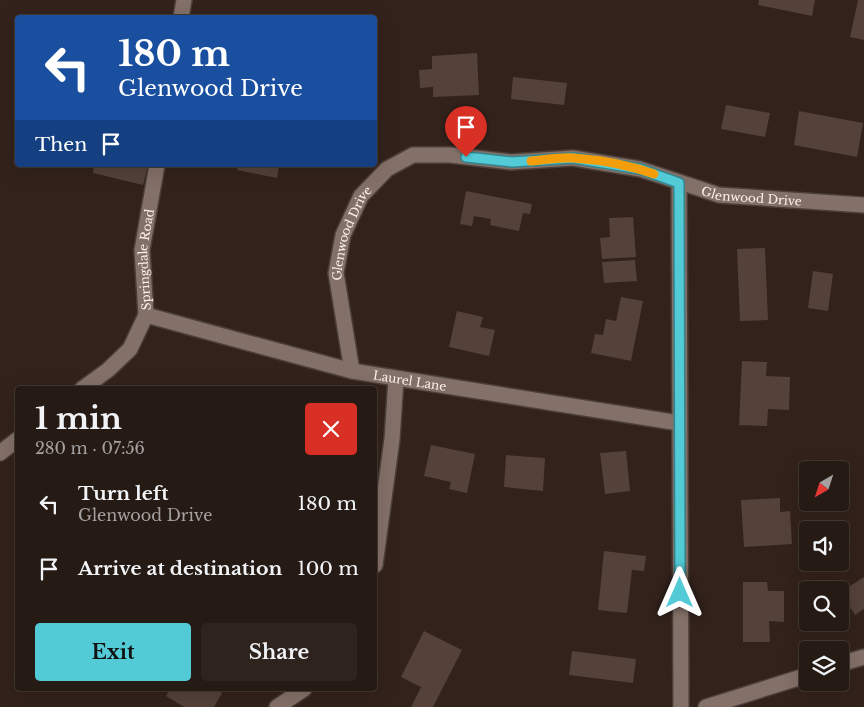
<!DOCTYPE html>
<meta charset="utf-8">
<style>
body{margin:0;font-family:"Libre Baskerville",serif;background:#2e231d;color:#f1f3f6;height:100vh;display:flex;flex-direction:column;font-size:19px;white-space:nowrap}
*{box-sizing:border-box;margin:0}
p{font-size:16px;color:#a4a1a0}
.icon{flex:none;width:28px;height:28px;fill:none;stroke:currentColor;stroke-width:2;stroke-linecap:round;stroke-linejoin:round}
.map{position:relative;flex:1;overflow:hidden}
.side{position:absolute;left:15px;top:386px;width:362px;height:305px;display:flex;flex-direction:column;background:#261a14;border-radius:5px;box-shadow:0 5px 20px #0002,0 0 0 1px #423834}
.side>*{flex:none}
.banner{position:absolute;left:15px;top:15px;width:362px;height:152px;border-radius:5px;box-shadow:0 5px 20px #0002,0 0 0 1px #423834;background:#1a4fa0;color:#fff;overflow:hidden}
.needle{width:32px;rotate:219deg}
.controls{position:absolute;left:799px;top:461px;display:grid;gap:10px}
.controls a{display:grid;place-items:center;width:50px;height:50px;border-radius:5px;background:#261a14;box-shadow:0 5px 20px #0002,0 0 0 1px #423834;font-size:25px}
.pin{position:absolute;display:grid;place-items:center;width:42px;height:42px;color:#fff;margin:-51px -21px;border-radius:50% 50% 50% 0;rotate:-45deg;box-shadow:0 0 5px #0007}
.pin .icon{rotate:45deg}
.me{position:absolute;width:55px;margin:-28px;rotate:0deg;stroke-linejoin:round;filter:drop-shadow(0 0 4px #0008)}
.turn{display:flex;align-items:center;gap:18px;height:105px;padding:0 20px;font-size:22px}
.turn .icon{width:65px;height:65px;stroke-width:2.5}
.turn b{display:block;font-size:35px;line-height:42px}
.then{display:flex;align-items:center;height:48px;padding:0 20px;background:#0003;gap:10px;font-size:19px}
.round{display:grid;place-items:center;flex:none;width:52px;height:52px;border-radius:5px;background:#2e231d}
.headline{display:flex;align-items:center;justify-content:space-between;height:85px;padding:0 20px}
h1{font-size:30px;font-weight:800;line-height:38px}
.primary-button{display:flex;gap:10px;margin-top:auto;padding:10px 20px}
.primary-button a{flex:1;height:58px;border-radius:5px;background:#52cbd7;color:#111;font-size:20px;font-weight:800;line-height:58px;text-align:center}
.primary-button a+a{background:#2e231d;color:#f1f3f6}
ul{padding:0;list-style:none}
li{display:flex;align-items:center;gap:15px;height:65px;padding:0 20px}
li div{flex:1}
li b{display:block;font-size:19px}
li em{font-style:normal}
.map>svg:first-child{display:block}
.building{fill:#53413a}
.lines{fill:none;stroke-linecap:round;stroke-linejoin:round}
.minor-casing{stroke:#4b3e39;stroke-width:18}
.minor{stroke:#837068;stroke-width:15}
.route-casing{stroke:#35848c;stroke-width:12}
.route{stroke:#52cbd7;stroke-width:9}
.slow{stroke:#f59e0b;stroke-width:9}
.labels{text-anchor:middle;dominant-baseline:central;stroke-width:5;stroke-linejoin:round;paint-order:stroke}
.street-label{font-size:12px;fill:#fcf1ec;stroke:#32221b}
</style>
<div class="map">
<svg width="864" height="707" viewBox="0 0 864 707">
<rect width="100%" height="100%" fill="#32221b"/>
<path class="building" d="M759 0H815L812 16 758 5Z
M858 0H864V40L850 37Z
M477 53 479 95 433 97V87L420 88 419 70 432 69V56Z
M513 77 567 83 564 105 511 99Z
M726 105 770 113 765 137 721 129Z
M799 111 863 123 857 157 794 145Z
M94 165H148L143 185 93 173Z
M238 165H279L277 178 237 170Z
M466 191 532 204 530 214 523 213 519 231 490 225 491 219 474 216 472 226 460 224Z
M633 217 636 257 602 259 600 238 610 237 609 218Z
M765 248 768 320 740 321 737 249Z
M635 260 637 281 604 283 602 262Z
M813 271 833 274 828 311 808 308Z
M621 297 643 301 631 361 591 353 595 334 603 335 606 319 616 321Z
M457 311 483 317 480 327 495 330 489 356 449 347Z
M742 361 767 362 766 376 790 377 789 410 768 409 767 426 739 425Z
M431 445 475 454 467 493 449 489 451 482 424 476Z
M626 451 630 491 605 494 600 453Z
M506 455 545 458 543 491 504 487Z
M780 498V512L790 511 792 544 744 547 741 500Z
M604 551 646 556 644 571 632 570 627 613 598 610Z
M864 577V609L855 615 841 592Z
M743 582H767L768 591H784V622L769 621 770 642H743Z
M424 631 462 650 433 707H411L421 687 401 677Z
M572 651 636 659 633 683 569 675Z
M170 689H215L222 693 214 707H184L166 696Z"/>
<g class="lines">
<defs>
<g id="minor">
<path d="M181 18 184 0"/>
<path d="M679 183 681 707"/>
<path id="s1" d="M146 315 352 371 679 423"/>
<path id="s2" d="M352 371 336 273 343 235 361 196 387 169 413 155H450L511 162 573 158 640 169 719 195 864 205"/>
<path id="s3" d="M82 389 108 370 130 349 146 315 142 250 157 165"/>
<path d="M0 453 18 439"/>
<path d="M375 565 392 439 396 379"/>
<path d="M840 664 864 657"/>
<path d="M277 707 304 689"/>
<path d="M706 707 808 675"/>
</g>
</defs>
<use href="#minor" class="minor-casing"/>
<use href="#minor" class="minor"/>
</g>
<g class="lines">
<defs>
<path id="route" d="M466 157 512 162 573 158 640 169 679 183 680 593"/>
</defs>
<use href="#route" class="route-casing"/>
<use href="#route" class="route"/>
<path class="slow" d="M531 161C545 160 560 157 574 158 601 160 629 165 654 174"/>
</g>
<g class="labels">
<g class="street-label">
<text stroke="none"><textPath href="#s2" startOffset="592">Glenwood Drive</textPath></text>
<text stroke="none"><textPath href="#s2" startOffset="142">Glenwood Drive</textPath></text>
<text stroke="none"><textPath href="#s3" startOffset="156">Springdale Road</textPath></text>
<text stroke="none"><textPath href="#s1" startOffset="272">Laurel Lane</textPath></text>
</g>
</g>
</svg>
<div class="controls">
<a><svg class="needle" viewBox="-14 -14 28 28"><path d="M0-13l5 13h-10z" fill="#e53935"/><path d="M0 13l5-13h-10z" fill="#a4a1a0"/></svg></a>
<a><svg class="icon" aria-label="sound" viewBox="0 0 24 24"><path d="M4 9h4l5-4v14l-5-4H4zM17 9q2 3 0 6"/></svg></a>
<a><svg class="icon" aria-label="search" viewBox="0 0 24 24"><circle cx="10" cy="10" r="6"/><path d="M15 15l6 6"/></svg></a>
<a><svg class="icon" aria-label="layers" viewBox="0 0 24 24"><path d="M12 4l9 5-9 5-9-5zM3 14l9 5 9-5"/></svg></a>
</div>
<div class="pin" style="left:466px;top:157px;background:#d93025"><svg class="icon" aria-label="arrive" viewBox="0 0 24 24"><path d="M6 21V4h12l-3 4 3 4H6"/></svg></div>
<svg class="me" style="left:680px;top:593px" viewBox="-20 -20 40 40"><path d="M0-17L14 15 0 8-14 15z" fill="#52cbd7" stroke="#fff" stroke-width="4"/></svg>
<div class="banner">
<div class="turn"><svg class="icon" aria-label="left" viewBox="0 0 24 24"><path d="M17 20v-9H6M10 6l-5 5 5 5"/></svg><div><b>180 m</b>Glenwood Drive</div></div>
<div class="then">Then<svg class="icon" aria-label="arrive" viewBox="0 0 24 24"><path d="M6 21V4h12l-3 4 3 4H6"/></svg></div>
</div>
<section class="side">
<div class="headline"><div><h1>1 min</h1><p>280 m · 07:56</p></div><a class="round" style="background:#d93025;color:#fff"><svg class="icon" aria-label="close" viewBox="0 0 24 24"><path d="M6 6l12 12M18 6L6 18"/></svg></a></div>
<ul>
<li><svg class="icon" aria-label="left" viewBox="0 0 24 24"><path d="M17 20v-9H6M10 6l-5 5 5 5"/></svg><div><b>Turn left</b><p>Glenwood Drive</p></div><em>180 m</em></li>
<li><svg class="icon" aria-label="arrive" viewBox="0 0 24 24"><path d="M6 21V4h12l-3 4 3 4H6"/></svg><div><b>Arrive at destination</b></div><em>100 m</em></li>
</ul>
<div class="primary-button"><a>Exit</a><a>Share</a></div>
</section>
</div>
